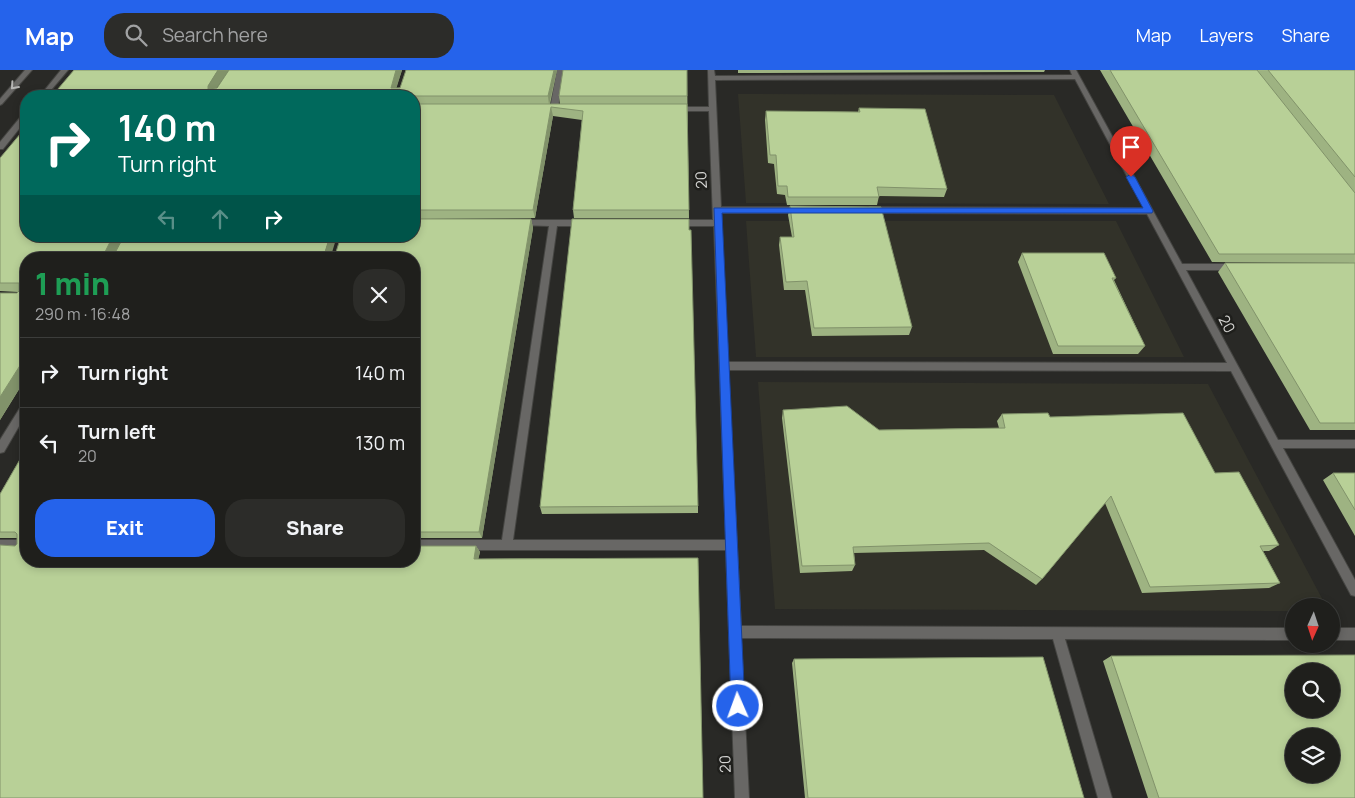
<!DOCTYPE html>
<meta charset="utf-8">
<style>
body{margin:0;font-family:Manrope,sans-serif;background:#2c2c29;color:#f1f3f6;height:100vh;display:flex;flex-direction:column;font-size:19px;white-space:nowrap}
*{box-sizing:border-box;margin:0}
p{font-size:16px;color:#a1a2a3}
.icon{flex:none;width:28px;height:28px;fill:none;stroke:currentColor;stroke-width:2;stroke-linecap:round;stroke-linejoin:round}
.map{position:relative;flex:1;overflow:hidden}
.drawer{position:absolute;left:20px;top:182px;width:400px;height:315px;display:flex;flex-direction:column;background:#1f1f1c;border-radius:20px;box-shadow:0 2px 8px #0003,0 0 0 1px #3c3d3b}
.drawer>*{flex:none}
.top-card{position:absolute;left:20px;top:20px;width:400px;height:152px;border-radius:20px;box-shadow:0 2px 8px #0003,0 0 0 1px #3c3d3b;background:#00695c;color:#fff;overflow:hidden}
.needle{width:32px;rotate:183deg}
.buttons{position:absolute;left:1285px;top:528px;display:grid;gap:10px}
.buttons a{display:grid;place-items:center;width:55px;height:55px;border-radius:50%;background:#1f1f1c;box-shadow:0 2px 8px #0003,0 0 0 1px #3c3d3b;font-size:25px}
.pin{position:absolute;display:grid;place-items:center;width:42px;height:42px;color:#fff;margin:-51px -21px;border-radius:50% 50% 50% 0;rotate:-45deg;box-shadow:0 0 5px #0007}
.pin .icon{rotate:45deg}
.me{position:absolute;width:55px;margin:-28px;rotate:358deg;stroke-linejoin:round;filter:drop-shadow(0 0 4px #0008)}
.turn{display:flex;align-items:center;gap:18px;height:105px;padding:0 15px;font-size:22px}
.turn .icon{width:65px;height:65px;stroke-width:2.5}
.turn b{display:block;font-size:35px;line-height:42px}
.lanes{display:flex;align-items:center;height:48px;padding:0 15px;background:#0003;justify-content:center;gap:25px;direction:ltr}
.lanes .off{opacity:.35}
.round{display:grid;place-items:center;flex:none;width:52px;height:52px;border-radius:20px;background:#2c2c29}
.summary{display:flex;align-items:center;justify-content:space-between;height:85px;padding:0 15px}
h1{font-size:30px;font-weight:800;line-height:38px;color:#1e9e55}
.primary-button{display:flex;gap:10px;margin-top:auto;padding:10px 15px}
.primary-button a{flex:1;height:58px;border-radius:20px;background:#2563eb;color:#fff;font-size:20px;font-weight:800;line-height:58px;text-align:center}
.primary-button a+a{background:#2c2c29;color:#f1f3f6}
ul{padding:0;list-style:none}
li{display:flex;align-items:center;gap:15px;height:70px;padding:0 15px;border-top:1px solid #3c3d3b}
li div{flex:1}
li b{display:block;font-size:19px}
li em{font-style:normal}
header{display:flex;align-items:center;gap:30px;box-sizing:border-box;height:70px;padding:0 25px;background:#2563eb;color:#fff}
header strong{font-size:24px}
nav{display:flex;gap:28px;margin-inline-start:auto;font-size:18px}
.search{width:350px;height:45px;background:#2c2c29;display:flex;align-items:center;gap:12px;box-sizing:border-box;padding:0 18px;border-radius:20px;color:#a1a2a3;font-size:19px}
.map>svg:first-child{display:block}
.built{fill:#323229}
.lines{fill:none;stroke-linecap:round;stroke-linejoin:round}
.minor-casing{stroke:#454542;stroke-width:2}
.tertiary-casing{stroke:#454542;stroke-width:2}
.minor{fill:#686765;fill-rule:evenodd}
.tertiary{fill:#686765;fill-rule:evenodd}
.wall{fill:#9eb382}
.shaded-wall{fill:#81926a}
.building{fill:#b8d097;stroke:#81926a;fill-rule:evenodd}
.oneway{stroke:#b5b5b3}
.route{fill:#2563eb;stroke:#184099}
.labels{text-anchor:middle;dominant-baseline:central;stroke-width:5;stroke-linejoin:round;paint-order:stroke}
.street-label{font-size:15px;fill:#d6d6d4;stroke:#1f1f1c}
</style>
<header>
<strong>Map</strong>
<div class="search"><svg class="icon" aria-label="search" viewBox="0 0 24 24"><circle cx="10" cy="10" r="6"/><path d="M15 15l6 6"/></svg>Search here</div>
<nav><a>Map</a><a>Layers</a><a>Share</a></nav>
</header>
<div class="map">
<svg width="1355" height="728" viewBox="0 0 1355 728">
<rect width="100%" height="100%" fill="#292926"/>
<path class="built" d="M738 24 1054 25 1109 134 746 133Z
M746 151H1116L1184 287H756Z
M758 312 1208 314 1326 536H1294V541L775 539Z"/>
<g class="lines">
<defs>
<path id="minor" d="M557 0H563L558 39 554 41 550 39Z
M708 0H714L715 6 1072 5 1070 0H1076L1182 194H1234L1238 197 1234 200H1186L1278 370H1355V378H1283L1355 510V526L1351 525 1231 301 728 300 741 556 1294 558V570L1065 569 1112 728H1098L1053 569 741 568 749 728H735L726 480H414V470H502L549 156 517 155 516 153 520 150H585L589 153 585 156H557L513 470H726L714 156H677L673 153 677 150H713L709 41H674L670 39 674 37H709ZM1075 9 1144 138 870 137 866 140 870 143 1147 144 1227 293 728 292 721 143H803L807 140 803 137H721L715 10Z
M26 332V344L4 382 0 383V370L23 333Z
M0 470H26V480H0Z
M1331 558H1355V570H1331Z"/>
<path id="tertiary" d="M25 0H32L2 34 0 35V29Z
M61 0H68L46 26H40Z
M23 44H26V50L3 79H0V72Z"/>
</defs>
<use href="#minor" class="minor-casing"/>
<use href="#tertiary" class="tertiary-casing"/>
<use href="#minor" class="minor"/>
<use href="#tertiary" class="tertiary"/>
</g>
<path class="wall" d="M229 0H402L396 18 557 0 550 34H560L559 26 687 0 689 148H574L573 140 582 50 553 46 535 148 414 149V26Z
M738 0H1045L1044 2 738 3Z
M1100 0H1355V193L1212 192Z
M859 38 947 119 944 127 879 126 877 135H787L785 125 777 124 774 94 768 93 765 50 766 41 858 42Z
M0 88 26 166 336 182 531 149 533 158 482 468H414V189H26V308L0 350V223H17L18 222 0 221Z
M790 136 912 257 909 265 812 266 805 220H784L779 175 780 167H792L788 145Z
M1022 183 1116 208 1114 210 1145 276 1138 284H1053L1018 192Z
M1225 193H1355V360H1310L1218 202Z
M783 340 879 360 999 358 997 351 1002 344 1050 347 1215 403 1279 475 1269 481H1263L1280 513 1269 518 1142 523 1105 433 1042 509 1036 515 984 480 854 483 855 495 852 501 800 503 782 348Z
M26 379V491H414V476H476L480 482 478 489 698 488 703 728H0V475L15 476 17 474V468H0V424Z
M1333 403H1355V466L1323 410Z
M698 436V443L542 444 540 437Z
M1111 586 1355 728H1148L1103 591Z
M794 589 1084 728H805L792 593Z"/>
<path class="shaded-wall" d="M218 0H229L212 25 208 19V16Z
M396 0H402L394 26 391 18Z
M554 0H557L549 35 548 26Z
M551 37 553 46 535 148 533 140Z
M531 149 533 158 482 468 479 462Z
M113 166H125L113 189 105 182Z
M330 166H337L330 189 325 182Z
M26 286V308L0 350V327Z
M476 476 480 482 477 495 474 489Z"/>
<path class="building" d="M74 0H218L208 16V19L217 18 229 0H396L391 18H400L406 0H554L548 26H52Z
M563 0H687V26H559Z
M1110 0H1257L1355 123V184H1219Z
M1268 0H1355V107Z
M414 34H687L689 140H573L583 41 551 37 533 140H414Z
M859 38 925 39 947 119 877 117 879 127H788L787 116H778L776 85H770L766 41 860 42Z
M26 57V166H113L105 182 116 181 124 166H330L325 182H336L341 166H414V149H531L479 462H414V189H26V286L0 327V223H17L19 221V213H0V88Z
M790 136 881 137 912 257 814 258 807 211 786 212 780 167H794Z
M572 149H689V160H691L698 436 540 437Z
M1022 183H1104L1116 208H1112L1145 276H1058Z
M1225 193H1355V353H1320Z
M847 336 879 360 1005 358 1002 344 1048 343 1050 347 1183 343 1215 403 1239 402 1279 475 1260 476 1280 513 1150 517 1111 426 1042 509 989 473 853 477 855 495 802 496 783 340Z
M26 379V491H414V476H476L474 489 698 488 703 728H0V475L15 476 17 474V464L15 462H0V424Z
M1333 403H1355V440Z
M1355 585V728H1159L1111 586ZM1294 601H1331V639H1294ZM1294 666H1331V704H1294Z
M1043 587 1084 728H808L794 589Z"/>
<defs><path id="oneway-chevron" d="M-2-3.5L2.5 0L-2 3.5" fill="none" stroke-width="1.6" stroke-linecap="round" stroke-linejoin="round" transform="scale(1.25)"/></defs>
<use class="oneway" href="#oneway-chevron" transform="translate(14 16) rotate(132)"/>
<path class="route" d="M1131 104 1135 107 1153 141 1152 143H722L745 636 743 641 738 643 733 641 731 636 714 138H1143L1126 107Z"/>
<g class="labels">
<g class="street-label">
<text transform="translate(701 110) rotate(-93)">20</text>
<text transform="translate(1227 254) rotate(62)">20</text>
<text transform="translate(725 694) rotate(-92)">20</text>
</g>
</g>
</svg>
<div class="buttons">
<a><svg class="needle" viewBox="-14 -14 28 28"><path d="M0-13l5 13h-10z" fill="#e53935"/><path d="M0 13l5-13h-10z" fill="#a1a2a3"/></svg></a>
<a><svg class="icon" aria-label="search" viewBox="0 0 24 24"><circle cx="10" cy="10" r="6"/><path d="M15 15l6 6"/></svg></a>
<a><svg class="icon" aria-label="layers" viewBox="0 0 24 24"><path d="M12 4l9 5-9 5-9-5zM3 14l9 5 9-5"/></svg></a>
</div>
<div class="pin" style="left:1131px;top:107px;background:#d93025"><svg class="icon" aria-label="arrive" viewBox="0 0 24 24"><path d="M6 21V4h12l-3 4 3 4H6"/></svg></div>
<svg class="me" style="left:738px;top:636px" viewBox="-20 -20 40 40"><circle r="17" fill="#2563eb" stroke="#fff" stroke-width="3"/><path d="M0-11L8 9 0 5-8 9z" fill="#fff"/></svg>
<div class="top-card">
<div class="turn"><svg class="icon" aria-label="right" viewBox="0 0 24 24"><path d="M7 20v-9h11M14 6l5 5-5 5"/></svg><div><b>140 m</b>Turn right</div></div>
<div class="lanes"><svg class="icon off" aria-label="left" viewBox="0 0 24 24"><path d="M17 20v-9H6M10 6l-5 5 5 5"/></svg><svg class="icon off" aria-label="ahead" viewBox="0 0 24 24"><path d="M12 20V5M6 11l6-6 6 6"/></svg><svg class="icon" aria-label="right" viewBox="0 0 24 24"><path d="M7 20v-9h11M14 6l5 5-5 5"/></svg></div>
</div>
<section class="drawer">
<div class="summary"><div><h1>1 min</h1><p>290 m · 16:48</p></div><a class="round"><svg class="icon" aria-label="close" viewBox="0 0 24 24"><path d="M6 6l12 12M18 6L6 18"/></svg></a></div>
<ul>
<li><svg class="icon" aria-label="right" viewBox="0 0 24 24"><path d="M7 20v-9h11M14 6l5 5-5 5"/></svg><div><b>Turn right</b></div><em>140 m</em></li>
<li><svg class="icon" aria-label="left" viewBox="0 0 24 24"><path d="M17 20v-9H6M10 6l-5 5 5 5"/></svg><div><b>Turn left</b><p>20</p></div><em>130 m</em></li>
</ul>
<div class="primary-button"><a>Exit</a><a>Share</a></div>
</section>
</div>
